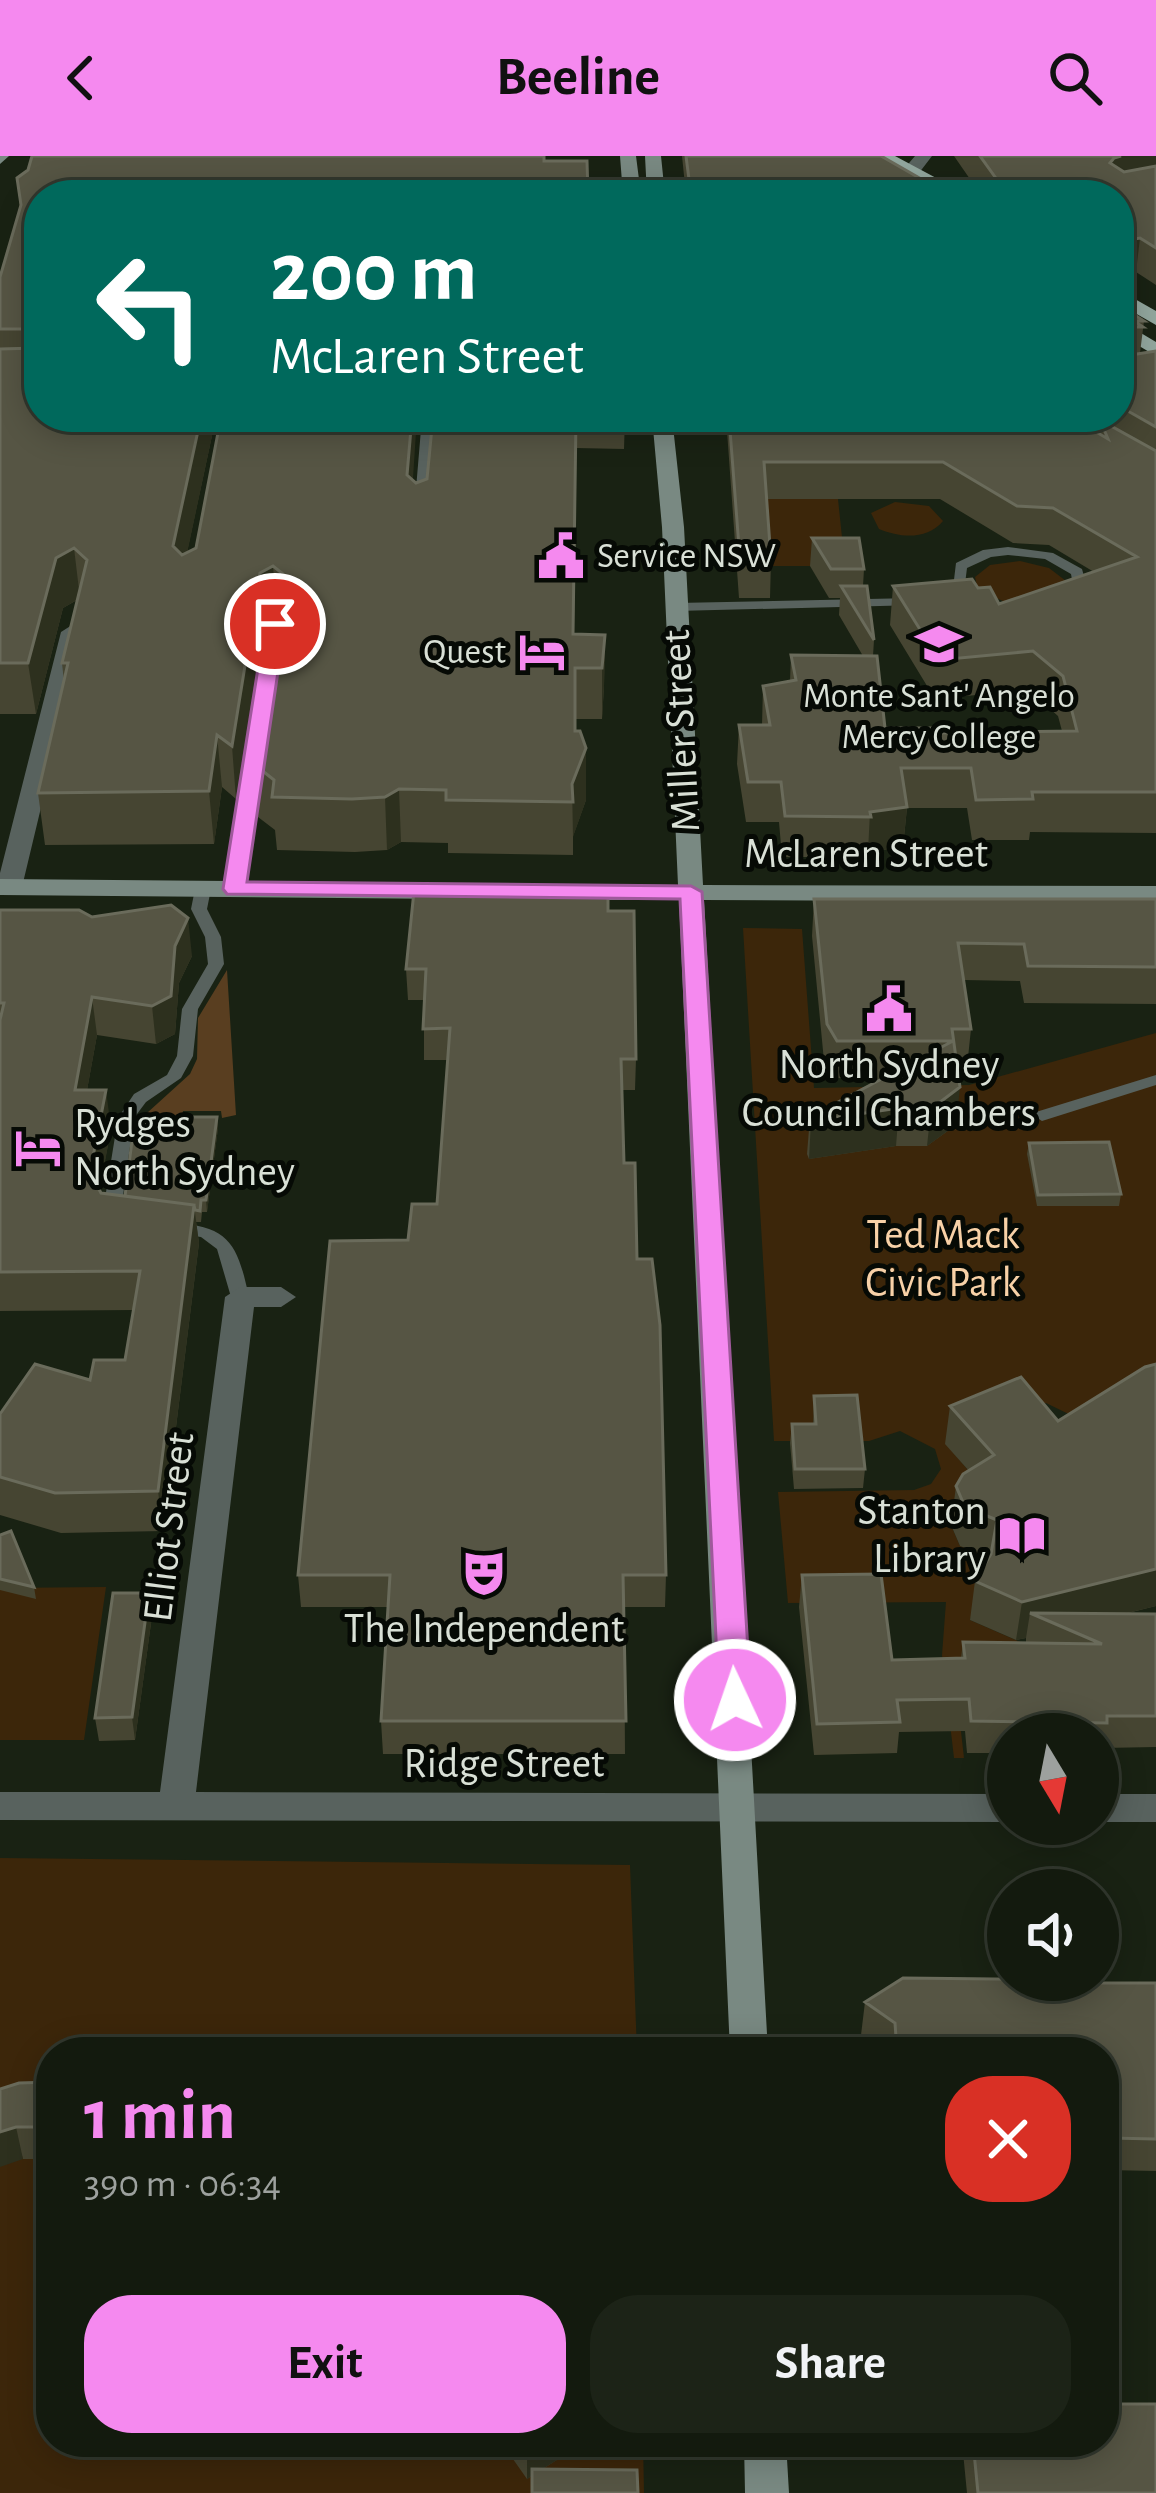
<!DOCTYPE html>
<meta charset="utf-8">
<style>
body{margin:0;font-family:"Alegreya Sans",sans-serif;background:#1c2317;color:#f1f3f6;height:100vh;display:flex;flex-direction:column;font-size:45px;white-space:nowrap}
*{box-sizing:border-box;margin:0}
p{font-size:39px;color:#9da19e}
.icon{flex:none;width:66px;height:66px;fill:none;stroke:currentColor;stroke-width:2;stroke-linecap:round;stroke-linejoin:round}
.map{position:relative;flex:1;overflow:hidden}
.side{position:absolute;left:36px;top:1881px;width:1083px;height:420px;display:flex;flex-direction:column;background:#131a0e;border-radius:48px;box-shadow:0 6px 30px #0003,0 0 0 3px #32382e}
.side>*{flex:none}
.top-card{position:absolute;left:24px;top:24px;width:1110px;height:252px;border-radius:48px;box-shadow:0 6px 30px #0003,0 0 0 3px #32382e;background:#00695c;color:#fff;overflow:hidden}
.needle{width:78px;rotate:170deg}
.fabs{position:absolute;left:987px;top:1557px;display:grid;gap:24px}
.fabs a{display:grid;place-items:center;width:132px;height:132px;border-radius:50%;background:#131a0e;box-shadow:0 6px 30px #0003,0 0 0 3px #32382e;font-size:60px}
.pin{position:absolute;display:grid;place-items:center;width:102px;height:102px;color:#fff;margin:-51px;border:6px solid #fff;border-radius:50%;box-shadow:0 3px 12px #0007}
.me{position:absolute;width:132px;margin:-66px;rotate:357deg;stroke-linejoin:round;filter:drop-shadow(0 0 9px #0008)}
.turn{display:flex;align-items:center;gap:42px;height:252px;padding:0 48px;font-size:54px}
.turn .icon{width:156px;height:156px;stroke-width:2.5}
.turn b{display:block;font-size:84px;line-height:102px}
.round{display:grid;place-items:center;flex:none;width:126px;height:126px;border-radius:48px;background:#1c2317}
.headline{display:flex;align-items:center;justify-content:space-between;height:204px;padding:0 48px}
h1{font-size:72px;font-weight:700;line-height:90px;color:#f589ef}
.cta{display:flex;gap:24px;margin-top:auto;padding:24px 48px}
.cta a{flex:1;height:138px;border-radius:48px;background:#f589ef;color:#111;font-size:48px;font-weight:700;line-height:138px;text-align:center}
.cta a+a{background:#1c2317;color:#f1f3f6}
header{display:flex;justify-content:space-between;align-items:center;height:156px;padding:0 48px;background:#f589ef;color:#111;font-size:54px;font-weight:700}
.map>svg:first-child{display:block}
.green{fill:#3c260a}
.forest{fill:#593e20}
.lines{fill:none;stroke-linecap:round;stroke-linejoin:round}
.lane{fill:#58625e;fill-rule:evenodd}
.street{fill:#58625e;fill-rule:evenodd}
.secondary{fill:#798982;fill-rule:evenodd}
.primary{fill:#92a79e;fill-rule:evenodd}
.wall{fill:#464532}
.shaded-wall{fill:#2d301e}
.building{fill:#565544;stroke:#6a6b5b;stroke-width:3}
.route{fill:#f589ef;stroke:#9f599b;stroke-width:3}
.labels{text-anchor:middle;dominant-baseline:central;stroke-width:10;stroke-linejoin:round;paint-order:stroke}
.far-poi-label{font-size:36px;fill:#d9e0d6;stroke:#060a05;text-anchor:start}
.street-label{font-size:42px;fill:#d9e0d6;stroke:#060a05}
.poi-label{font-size:42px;fill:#d9e0d6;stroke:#060a05}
.park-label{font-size:42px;fill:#f8d1a7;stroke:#060a05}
</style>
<header><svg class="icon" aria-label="back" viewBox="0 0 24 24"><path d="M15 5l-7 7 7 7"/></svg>Beeline<svg class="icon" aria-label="search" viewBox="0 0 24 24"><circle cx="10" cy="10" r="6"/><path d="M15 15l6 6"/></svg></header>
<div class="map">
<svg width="1156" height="2337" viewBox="0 0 1156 2337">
<rect width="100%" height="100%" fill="#192213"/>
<path class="green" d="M763 343H838L845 410H767Z
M895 346 929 350 943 365C927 384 901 382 879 373L871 357Z
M1020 405 1049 412 1066 425 1012 449 978 434 975 421 990 409Z
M743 772 802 773 814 932 969 929 1156 877V1238L1083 1265 1046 1247 946 1288 968 1314 986 1349 953 1363 951 1369 960 1390 992 1400 970 1464 1061 1504 953 1505 964 1602H954L942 1499 946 1446 788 1447 778 1336 914 1334 931 1328 941 1313 935 1293 900 1275 869 1285H774Z
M106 1431 84 1584H0V1432Z
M0 1702 630 1709 637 1896H51V2286H643L644 2337H0Z"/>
<path class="forest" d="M227 814 236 959 222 962 221 955H183L180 972 136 967 190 918 197 903 198 862Z"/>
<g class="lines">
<path class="lane" d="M422 261H434L427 345 421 349 415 345Z
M1008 391 1053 397 1082 413 1088 435C1050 471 990 466 953 432L956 407 983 394ZM1008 399 1045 403 1071 418 1074 434C1041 461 996 456 965 428L967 412 991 401Z
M914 442 921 446 919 449 676 455 669 451 676 447Z
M275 464 282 468 243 733 235 738 227 733 268 468Z
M203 728 211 733 207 753 221 781 224 808 198 853 193 900 181 922 146 946 134 962 120 1061 117 1065H105L102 1061 118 962 134 938 167 919 177 900 182 853 208 808 205 781 191 753 195 733Z
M1156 919V929L1042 965 1034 960 1036 956Z
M175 1067C231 1070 238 1091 249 1141L246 1145H234L231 1141 217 1093 201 1081 169 1077 166 1073Z"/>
<path class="street" d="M915 0H932L919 17H907L904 13Z
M72 469 83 476 22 731 9 739 0 736V717L61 476Z
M240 1131H281L296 1141 281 1151H254L196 1636 1008 1638V1666L0 1664V1636H160L225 1141Z
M1098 1638H1156V1666H1098Z"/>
<path class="secondary" d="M0 0H9L0 8Z
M620 0H636L641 39H623Z
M645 0H661L665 39H647Z
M652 261H672L684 371 703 729 1156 730V746L704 744 768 1896H730L679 744H568L555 736 568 728 678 729 662 371Z
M0 723 454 727 467 735 454 743 0 739Z
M744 2286H786L789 2337H745Z"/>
<path class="primary" d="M874 0H895L968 39H946Z
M1119 134 1156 155V169L1119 148Z
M1119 164 1156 186V200L1119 178Z"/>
</g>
<path class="wall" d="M682 0H881L949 39H686Z
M954 0H1156V129L1136 116 1119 39H981Z
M17 22 39 39V261H216L187 396 413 324 416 327 427 323 433 261H625L624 293 576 292 574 478 605 479 604 530 602 563H575V575L586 644 573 680V699L448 697V687L401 686 387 694 355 696 277 694 275 674 258 661 254 608 276 461 264 467 236 643 222 631 214 688 45 689 38 637 64 526 62 507 77 444 63 452 36 558H0V121L20 52Z
M1119 149 1144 165 1140 197 1156 195V677L1030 676 1029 684H972L967 652H907L903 691 868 696V701H782L779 666H746L737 608 739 569H762L763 530 790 525 791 499 863 500 839 459 840 442H829L810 410 812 382 864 413 863 430 874 484 873 500 885 572 934 577 1062 575 1058 560 1029 534 935 543 890 469 893 430 978 432 999 448 1094 416 1049 389 1013 387 940 343H767L771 404 770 442H739L726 261H1071L1082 268 1079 261H1119Z
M814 743H1156V848L1024 847 1020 825 964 824 971 873 967 911H957L956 969 927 990H896L809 1003 807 998 810 961 882 923 834 922 824 905 812 780Z
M0 754 92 761 192 800 179 827 175 878 156 888 97 879 87 934 111 973 99 1035 101 1037 125 1040 217 961 218 972 207 1056H202L201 1066H196L199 1087 163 1375 61 1377 0 1359V1258L90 1224 125 1204 134 1154 0 1155Z
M608 755 636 903 635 934H622L624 1007 637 1103 666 1419 665 1451H624L625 1598H383L381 1565 388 1451H301L298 1419 408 1084 437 1048 447 904H424V844H408L406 813Z
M1029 987 1121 1038 1119 1050H1037L1027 998Z
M1156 1208V1450L1124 1458H1156V1591L1103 1592 1102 1599H1098V1578H1008V1597H967L965 1575 899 1576 897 1597 814 1599 799 1451 802 1419 892 1504 961 1502 963 1486 1026 1487V1482L1016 1484 970 1464 975 1425 988 1401 960 1390 951 1369 956 1330 969 1315 945 1288 950 1250 1058 1265Z
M814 1240 865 1313 863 1332 794 1333 790 1287 792 1268H813Z
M0 1379 34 1431 36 1443 0 1434Z
M149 1437 152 1460 135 1584 99 1585 95 1562Z
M1090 1827H1156V2015L1104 2014V1896H886L861 1879 865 1846Z
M51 1926V2003H23L0 1933Z
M501 2286H585L527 2323Z
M962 2286H1104L1156 2337H967Z"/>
<path class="shaded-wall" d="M1121 0H1156V15L1110 35V7L1114 2Z
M1140 82 1136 116 1119 119V86Z
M201 261H216L178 440 173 390Z
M412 261H417L410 368 407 319Z
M74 392 80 442 63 452 36 558 28 507 56 402Z
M273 410 277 460 264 467 236 643 232 590 260 417Z
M605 479 604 530 602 563V512Z
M217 579 222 631 214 688 209 635Z
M586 592V644L573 681 572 628Z
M399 633 401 686 387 694 385 641Z
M907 651 903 691 868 696 870 656Z
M188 762 192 800 179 827 175 878 156 888 152 850 175 790Z
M92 841 97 879 80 973 75 934Z
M960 931 956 969 927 990 931 953Z
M106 934 111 973 96 1055 90 1016Z
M899 952 896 990 809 1003 811 965Z
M217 961 218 972 207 1056 206 1044Z
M194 1049 199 1087 163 1375 158 1335Z
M1156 1413V1450L1065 1472 1030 1457 1026 1482 1016 1484 1022 1446Z
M149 1437 152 1460 135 1584 132 1561Z
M16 1971 23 2003 0 2011V1976Z
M530 2286H585L527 2323V2288Z"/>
<path class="building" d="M32 0H544V5H587L588 39H39V261H201L173 390 182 399 196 392 221 261H412L407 319 416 327 427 323 433 261H576L573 478 605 479 602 512H575V575H580L586 592 572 628 573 646 446 644V634L399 633 385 641 352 643 272 641 274 624 254 608 283 418 273 410 260 417 232 590 217 579 209 635 38 637 68 507H62L87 404 74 392 56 402 28 507H0V193L36 192 38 177 33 173H0V121L21 49 17 22 28 14Z
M686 0H881L949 39H691Z
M980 0H1121L1114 2 1110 7 1124 16 1156 10V92L1140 82 1119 86V39H1008Z
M1119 149 1144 165H1134L1143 171H1119Z
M1119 187 1124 200 1156 195V271L1119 250Z
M729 261H1071L1108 283 1100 264 1156 295V636H1032L1033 643 976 644 971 612H901L907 651 870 656 871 661 785 660 781 626H748L739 569H770L763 530 796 524 791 499 877 500 885 572H933L934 577 1077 575 1063 520 1033 495 939 504 893 430 972 423 978 432 990 431 999 448 1137 401 1053 352 1017 350 943 306H764L771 404H740Z
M812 382H859L864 413H831Z
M841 430H867L874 484Z
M414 735H608V755H634L636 903H621L624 1007H635L637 1103H652L660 1169 666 1419H623L626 1565H381L390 1419H298L330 1085 408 1084 412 1048H437L450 872 423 873 426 813H406Z
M814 743H1156V811L1028 810 1024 788 958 787 971 873H952L960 931 931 953 899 952 811 965 810 961 953 885H837L827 868Z
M171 749 188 762 175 790 171 840 152 850 92 841 75 934H106L90 1016 101 1037 194 1049 158 1335 55 1337 0 1321V1258L35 1208 90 1224 94 1204H125L140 1115 0 1116V864L4 847H0V754H79L92 761Z
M135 961H217L206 1044H201L200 1055 195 1054 194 1049 125 1040Z
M1109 986 1121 1038 1038 1039 1029 987Z
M1156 1208V1413L1022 1446 975 1425 991 1398 997 1364 965 1351 956 1330 963 1318 994 1299 950 1250 1021 1221 1058 1265 1145 1211Z
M857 1239 865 1313H795L792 1268H816L814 1240Z
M11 1375 34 1431 0 1423V1379Z
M881 1418 892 1504 965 1502 963 1486 1102 1488 1030 1457 1156 1458V1560H1107V1567L971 1565 969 1543 897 1544 900 1566 817 1568 802 1419Z
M113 1437H149L132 1561 95 1562Z
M903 1822 1087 1824 1090 1827H1156V1983L1110 1982 1104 1995V1896H897L895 1867 865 1846Z
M51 1926V1971H16L0 1976V1933L19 1927Z
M1104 2248H1156V2337H978L973 2286H1104Z
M532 2313 637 2314 638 2337H532Z"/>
<path class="route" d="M275 462 285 468 247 726 691 730 702 736 751 1544 746 1552H724L719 1544 680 743 227 738 223 733 265 468Z"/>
<defs>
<symbol id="civic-bare" viewBox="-9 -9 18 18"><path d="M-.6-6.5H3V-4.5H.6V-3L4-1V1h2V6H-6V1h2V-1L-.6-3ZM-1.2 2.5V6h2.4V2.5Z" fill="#f589ef" stroke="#060a05" stroke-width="2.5" paint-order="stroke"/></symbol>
<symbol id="school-bare" viewBox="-9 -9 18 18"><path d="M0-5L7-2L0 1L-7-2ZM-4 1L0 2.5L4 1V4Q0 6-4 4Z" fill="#f589ef" stroke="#060a05" stroke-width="2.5" paint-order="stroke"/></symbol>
<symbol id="hotel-bare" viewBox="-9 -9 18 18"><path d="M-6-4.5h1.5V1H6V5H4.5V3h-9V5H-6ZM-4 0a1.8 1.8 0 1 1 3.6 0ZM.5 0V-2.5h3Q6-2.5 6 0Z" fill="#f589ef" stroke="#060a05" stroke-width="2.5" paint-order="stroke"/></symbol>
<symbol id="library-bare" viewBox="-9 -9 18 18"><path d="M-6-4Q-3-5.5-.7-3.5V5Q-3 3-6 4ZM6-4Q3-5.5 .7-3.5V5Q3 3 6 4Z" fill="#f589ef" stroke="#060a05" stroke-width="2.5" paint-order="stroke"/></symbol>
<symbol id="theatre-bare" viewBox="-9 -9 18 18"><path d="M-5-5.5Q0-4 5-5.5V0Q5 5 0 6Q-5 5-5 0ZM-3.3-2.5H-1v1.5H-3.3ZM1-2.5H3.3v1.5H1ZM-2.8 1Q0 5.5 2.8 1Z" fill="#f589ef" stroke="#060a05" stroke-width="2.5" paint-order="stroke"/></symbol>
</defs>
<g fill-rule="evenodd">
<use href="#civic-bare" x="528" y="367" width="66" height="66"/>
<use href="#school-bare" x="906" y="455" width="66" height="66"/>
<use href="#hotel-bare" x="509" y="463" width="66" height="66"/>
<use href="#civic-bare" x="856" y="820" width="66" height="66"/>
<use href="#hotel-bare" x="5" y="959" width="66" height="66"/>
<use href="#library-bare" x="989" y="1346" width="66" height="66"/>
<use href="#theatre-bare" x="451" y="1384" width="66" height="66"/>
</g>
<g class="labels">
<g class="far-poi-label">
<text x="597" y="400">Service NSW</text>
<text x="506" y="496" text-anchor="end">Quest</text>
<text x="939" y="540" text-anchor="middle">Monte Sant' Angelo<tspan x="939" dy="41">Mercy College</tspan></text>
</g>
<g class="street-label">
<text transform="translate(681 575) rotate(-93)">Miller Street</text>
<text x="866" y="698">McLaren Street</text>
<text transform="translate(169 1371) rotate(-83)">Elliot Street</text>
<text x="504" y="1608">Ridge Street</text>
</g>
<g class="poi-label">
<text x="889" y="909">North Sydney<tspan x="889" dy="48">Council Chambers</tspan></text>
<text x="74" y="968" text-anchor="start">Rydges<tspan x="74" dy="48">North Sydney</tspan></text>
<text x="986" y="1355" text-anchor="end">Stanton<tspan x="986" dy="48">Library</tspan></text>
<text x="484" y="1473">The Independent</text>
</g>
<g class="park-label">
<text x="943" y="1079">Ted Mack<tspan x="943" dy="48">Civic Park</tspan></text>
</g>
</g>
</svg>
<div class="fabs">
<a><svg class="needle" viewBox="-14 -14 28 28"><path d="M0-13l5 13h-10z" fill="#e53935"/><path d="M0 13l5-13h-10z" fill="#9da19e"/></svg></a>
<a><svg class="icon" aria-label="sound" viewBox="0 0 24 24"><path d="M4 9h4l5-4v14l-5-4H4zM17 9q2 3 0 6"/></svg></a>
</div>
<div class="pin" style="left:275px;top:468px;background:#d93025"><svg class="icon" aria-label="arrive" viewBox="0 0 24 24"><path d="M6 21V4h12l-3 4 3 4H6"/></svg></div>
<svg class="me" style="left:735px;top:1544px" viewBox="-20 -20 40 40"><circle r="17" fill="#f589ef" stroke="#fff" stroke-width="3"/><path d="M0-11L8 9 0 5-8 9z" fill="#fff"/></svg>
<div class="top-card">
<div class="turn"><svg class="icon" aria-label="left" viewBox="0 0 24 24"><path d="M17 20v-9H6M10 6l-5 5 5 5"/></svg><div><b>200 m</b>McLaren Street</div></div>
</div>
<section class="side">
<div class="headline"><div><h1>1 min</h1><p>390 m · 06:34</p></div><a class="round" style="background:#d93025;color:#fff"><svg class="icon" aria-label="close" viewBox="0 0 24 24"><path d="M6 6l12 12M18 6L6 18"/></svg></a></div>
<div class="cta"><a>Exit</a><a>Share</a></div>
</section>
</div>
